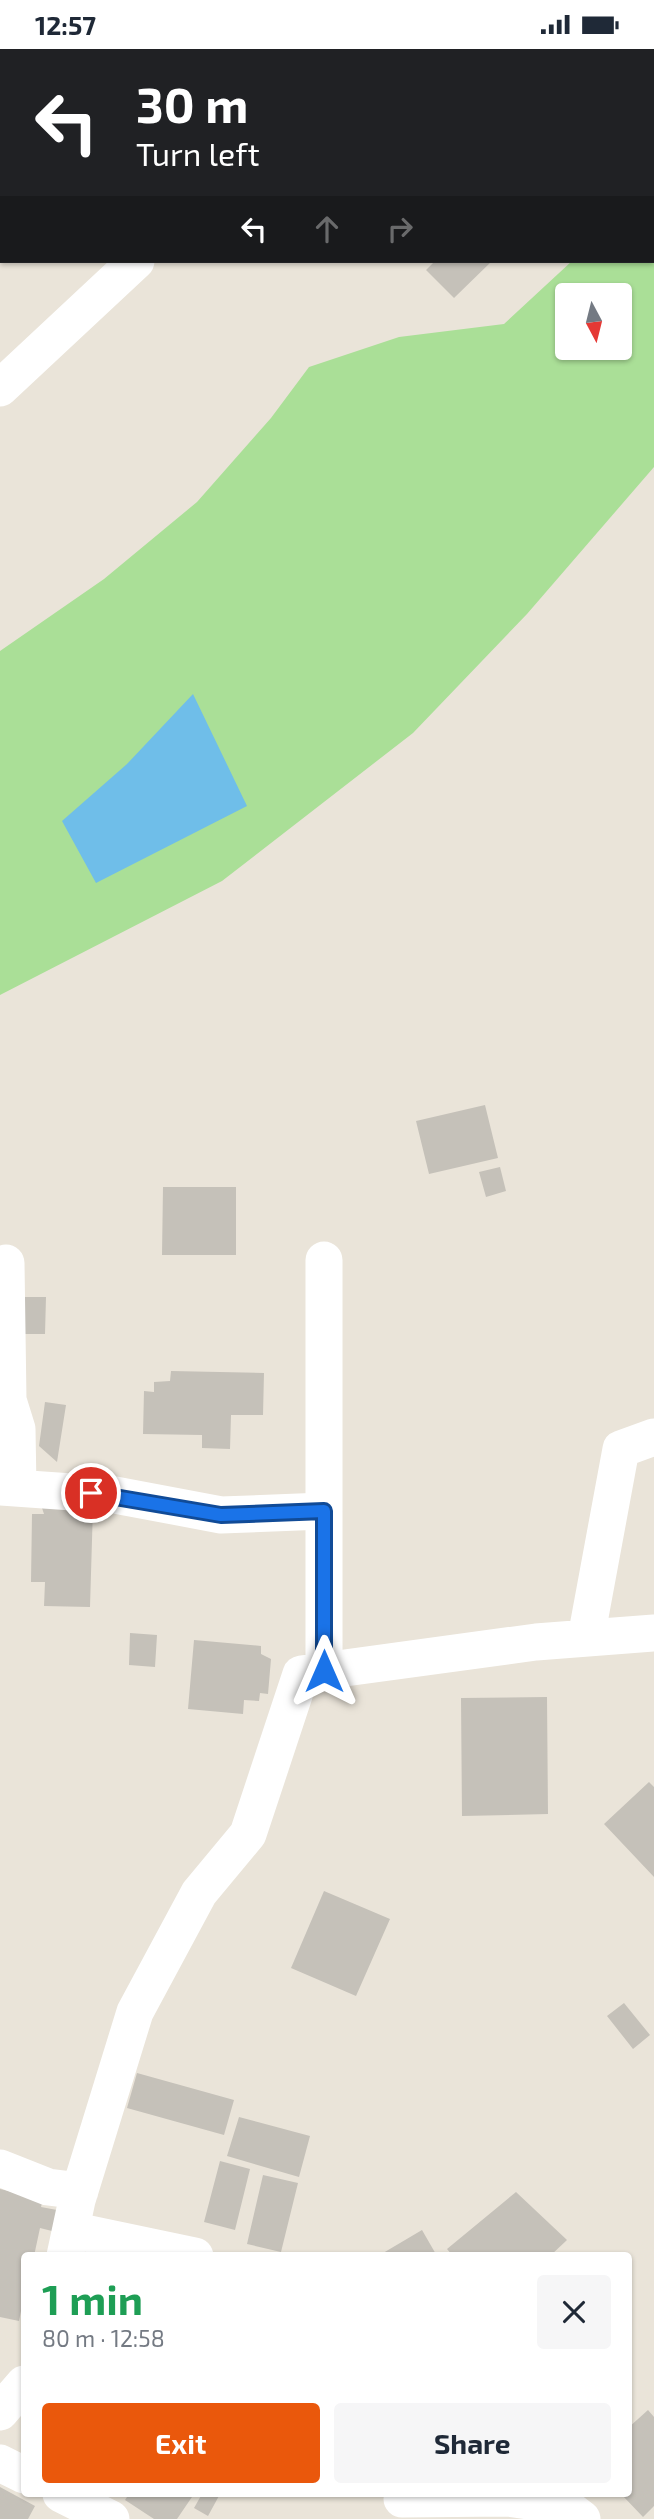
<!DOCTYPE html>
<meta charset="utf-8">
<style>
body{margin:0;font-family:"Exo 2",sans-serif;background:#f6f6f7;color:#1f2937;height:100vh;display:flex;flex-direction:column;font-size:26px;white-space:nowrap}
*{box-sizing:border-box;margin:0}
p{font-size:23px;color:#747a83}
.icon{flex:none;width:38px;height:38px;fill:none;stroke:currentColor;stroke-width:2;stroke-linecap:round;stroke-linejoin:round}
.map{position:relative;flex:1;overflow:hidden}
.panel{position:absolute;left:21px;top:2203px;width:611px;height:245px;display:flex;flex-direction:column;background:#fff;border-radius:7px;box-shadow:0 2px 5px #0004}
.panel>*{flex:none}
.top-card{position:absolute;left:0px;top:0px;width:654px;height:214px;box-shadow:0 2px 5px #0004;background:#202124;color:#fff;overflow:hidden}
.needle{width:46px;rotate:173deg}
.controls{position:absolute;left:555px;top:234px;display:grid;gap:14px}
.controls a{display:grid;place-items:center;width:77px;height:77px;border-radius:7px;background:#fff;box-shadow:0 2px 5px #0004;font-size:35px}
.pin{position:absolute;display:grid;place-items:center;width:60px;height:60px;color:#fff;margin:-30px;border:4px solid #fff;border-radius:50%;box-shadow:0 2px 7px #0007}
.me{position:absolute;width:77px;margin:-38px;rotate:0deg;stroke-linejoin:round;filter:drop-shadow(0 0 5px #0008)}
.turn{display:flex;align-items:center;gap:24px;height:147px;padding:0 21px;font-size:32px}
.turn .icon{width:91px;height:91px;stroke-width:2.5}
.turn b{display:block;font-size:49px;line-height:60px}
.lanes{display:flex;align-items:center;height:66px;padding:0 21px;background:#0003;justify-content:center;gap:35px;direction:ltr}
.lanes .off{opacity:.35}
.round{display:grid;place-items:center;flex:none;width:74px;height:74px;border-radius:7px;background:#f6f6f7}
.head{display:flex;align-items:center;justify-content:space-between;height:119px;padding:0 21px}
h1{font-size:42px;font-weight:700;line-height:52px;color:#1e9e55}
.cta{display:flex;gap:14px;margin-top:auto;padding:14px 21px}
.cta a{flex:1;height:80px;border-radius:7px;background:#ea580c;color:#fff;font-size:28px;font-weight:700;line-height:80px;text-align:center}
.cta a+a{background:#f6f6f7;color:#1f2937}
.status{display:flex;justify-content:space-between;align-items:center;height:49px;padding:0 35px;background:#fff;direction:ltr}
.status svg{height:19px;fill:currentColor}
.map>svg:first-child{display:block}
.green{fill:#aadf97;fill-rule:evenodd}
.water{fill:#6fbee9}
.building{fill:#c5c1b9}
.lines{fill:none;stroke-linecap:round;stroke-linejoin:round}
.minor{stroke:#fff;stroke-width:37}
.route-casing{stroke:#114b97;stroke-width:18}
.route{stroke:#1a73e8;stroke-width:12}
</style>
<div class="status"><b>12:57</b><svg viewBox="0 0 49 12"><path d="M0 12V9h3v3zM5 12V6h3v6zM10 12V3h3v9zM15 12V0h3v12zM26 1h20v11H26zM47 4h2v5h-2z"/></svg></div>
<div class="map">
<svg width="654" height="2470" viewBox="0 0 654 2470">
<rect width="100%" height="100%" fill="#eae4d9"/>
<path class="green" d="M654 104V418L527 565 413 684 222 832 0 946V602L104 530 197 453 271 369 309 318 399 288 504 275 572 212H653ZM567 247H620V299H567Z"/>
<path class="water" d="M193 645 247 757 96 834 62 772 127 715Z"/>
<path class="building" d="M435 212H492L454 249 426 221Z
M485 1056 498 1109 429 1125 416 1072Z
M500 1118 506 1142 486 1148 479 1123Z
M163 1138H236V1206H162Z
M17 1248H46L45 1285H17Z
M171 1322 264 1324 263 1366H231L230 1400 202 1399V1386L143 1385 144 1342 154 1343V1333L170 1332Z
M45 1353 66 1356 57 1413 39 1397Z
M41 1456 93 1458 90 1558 44 1557 45 1533H31L32 1465H44Z
M130 1584 157 1586 155 1618 129 1616Z
M194 1591 261 1597V1605L271 1610 268 1645 260 1644 259 1652 244 1651 243 1665 188 1660Z
M547 1648 548 1765 462 1767 461 1649Z
M649 1733 654 1738V1828L604 1775Z
M324 1842 390 1870 356 1947 291 1919Z
M624 1954 650 1986 633 2000 607 1967Z
M137 2024 234 2051 224 2086 127 2059Z
M239 2068 310 2087 299 2128 227 2107Z
M220 2112 250 2120 235 2181 204 2173Z
M263 2126 298 2134 281 2203 247 2195Z
M0 2140 43 2150 41 2158 57 2161 52 2182 40 2179 34 2207H24V2247L19 2272 0 2268Z
M516 2143 567 2191 550 2207H453L447 2200Z
M422 2181 437 2207H378Z
M648 2361 654 2368V2457L643 2468 621 2445H628V2379Z
M0 2438 35 2457 28 2470H0Z
M129 2445H194L177 2470H154L125 2451Z
M202 2445H220L208 2467 194 2459Z"/>
<g class="lines">
<path class="minor" d="M367 2 368 0
M653 17 654 18
M0 339 136 212
M324 1211V1621
M6 1214 8 1351 17 1380 18 1439
M0 1438 115 1446 221 1466 324 1462
M586 1589 621 1400 654 1388
M0 2119 48 2138 80 2142
M71 2181 195 2207
M65 2207 77 2151 135 1963 199 1844 248 1785 301 1625 536 1593 654 1584
M0 2363 24 2335
M0 2414 24 2426
M61 2445 111 2470
M402 2450 507 2449 565 2457 582 2470"/>
</g>
<g class="lines">
<defs>
<path id="route" d="M91 1444 221 1466 324 1462V1622"/>
</defs>
<use href="#route" class="route-casing"/>
<use href="#route" class="route"/>
</g>
</svg>
<div class="controls">
<a><svg class="needle" viewBox="-14 -14 28 28"><path d="M0-13l5 13h-10z" fill="#e53935"/><path d="M0 13l5-13h-10z" fill="#747a83"/></svg></a>
</div>
<div class="pin" style="left:91px;top:1444px;background:#d93025"><svg class="icon" aria-label="arrive" viewBox="0 0 24 24"><path d="M6 21V4h12l-3 4 3 4H6"/></svg></div>
<svg class="me" style="left:324px;top:1622px" viewBox="-20 -20 40 40"><path d="M0-17L14 15 0 8-14 15z" fill="#1a73e8" stroke="#fff" stroke-width="4"/></svg>
<div class="top-card">
<div class="turn"><svg class="icon" aria-label="left" viewBox="0 0 24 24"><path d="M17 20v-9H6M10 6l-5 5 5 5"/></svg><div><b>30 m</b>Turn left</div></div>
<div class="lanes"><svg class="icon" aria-label="left" viewBox="0 0 24 24"><path d="M17 20v-9H6M10 6l-5 5 5 5"/></svg><svg class="icon off" aria-label="ahead" viewBox="0 0 24 24"><path d="M12 20V5M6 11l6-6 6 6"/></svg><svg class="icon off" aria-label="right" viewBox="0 0 24 24"><path d="M7 20v-9h11M14 6l5 5-5 5"/></svg></div>
</div>
<section class="panel">
<div class="head"><div><h1>1 min</h1><p>80 m · 12:58</p></div><a class="round"><svg class="icon" aria-label="close" viewBox="0 0 24 24"><path d="M6 6l12 12M18 6L6 18"/></svg></a></div>
<div class="cta"><a>Exit</a><a>Share</a></div>
</section>
</div>
